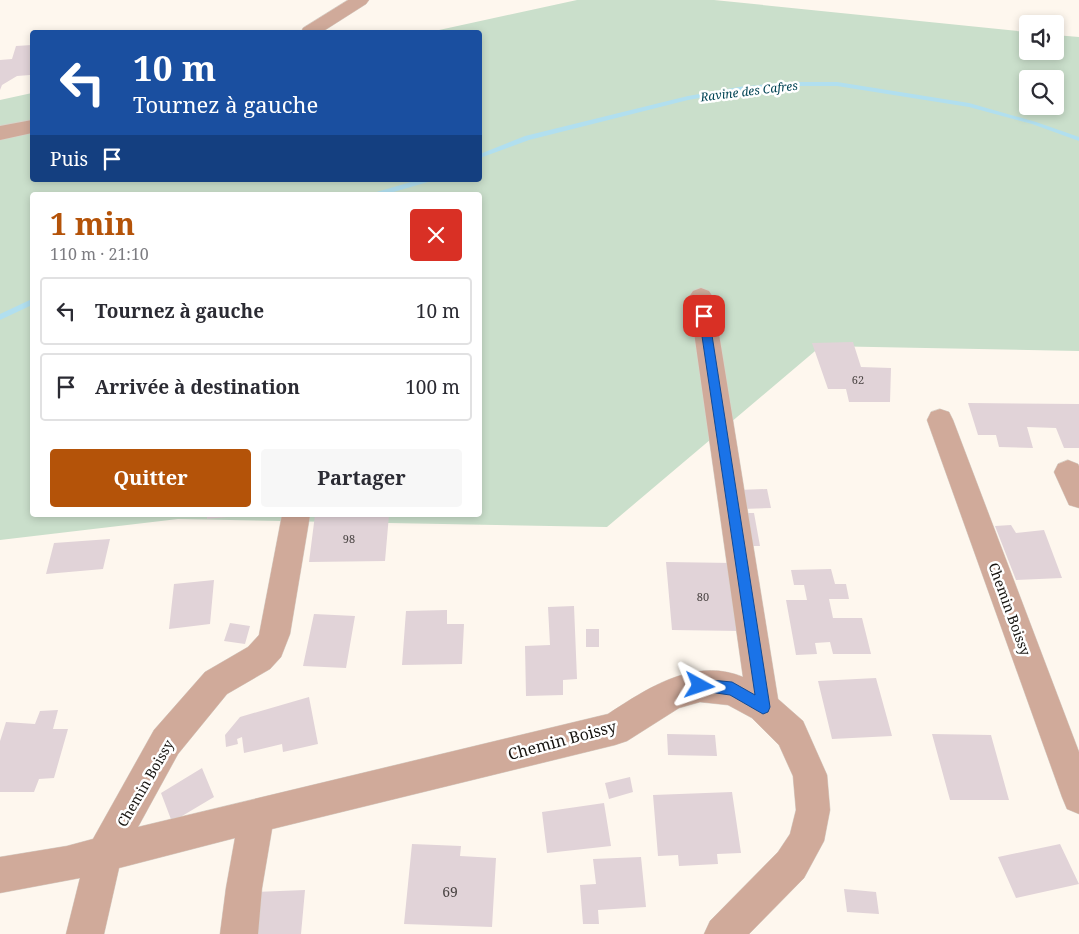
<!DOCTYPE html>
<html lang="fr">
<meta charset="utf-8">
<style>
body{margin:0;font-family:"Noto Serif",serif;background:#f7f7f7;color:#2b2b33;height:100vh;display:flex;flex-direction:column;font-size:19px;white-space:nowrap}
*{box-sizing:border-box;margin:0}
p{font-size:16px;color:#7c7c81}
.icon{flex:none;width:28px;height:28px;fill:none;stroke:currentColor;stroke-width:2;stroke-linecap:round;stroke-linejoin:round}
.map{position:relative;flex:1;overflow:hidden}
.sheet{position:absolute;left:30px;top:192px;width:452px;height:325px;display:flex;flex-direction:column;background:#fff;border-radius:5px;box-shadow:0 2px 8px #0003}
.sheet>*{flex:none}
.hud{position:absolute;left:30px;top:30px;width:452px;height:152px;border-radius:5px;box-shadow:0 2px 8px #0003;background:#1a4fa0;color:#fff;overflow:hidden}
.fabs{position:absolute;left:1019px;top:15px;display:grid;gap:10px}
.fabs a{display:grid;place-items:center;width:45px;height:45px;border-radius:5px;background:#fff;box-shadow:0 2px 8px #0003;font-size:25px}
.pin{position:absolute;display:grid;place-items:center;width:42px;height:42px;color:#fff;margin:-21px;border-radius:10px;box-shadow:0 2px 8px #0006}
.me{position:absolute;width:55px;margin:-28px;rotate:95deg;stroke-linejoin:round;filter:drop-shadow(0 0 4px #0008)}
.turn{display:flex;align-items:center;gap:18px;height:105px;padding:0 20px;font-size:22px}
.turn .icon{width:65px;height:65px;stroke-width:2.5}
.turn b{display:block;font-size:35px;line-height:42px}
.then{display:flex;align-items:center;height:48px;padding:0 20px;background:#0003;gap:10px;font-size:19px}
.round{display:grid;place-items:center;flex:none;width:52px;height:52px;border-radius:5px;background:#f7f7f7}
.headline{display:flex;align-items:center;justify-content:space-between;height:85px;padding:0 20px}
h1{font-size:30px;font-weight:700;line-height:38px;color:#b45309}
.action{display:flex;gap:10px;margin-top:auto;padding:10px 20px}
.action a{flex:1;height:58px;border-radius:5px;background:#b45309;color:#fff;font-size:20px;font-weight:700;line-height:58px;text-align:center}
.action a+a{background:#f7f7f7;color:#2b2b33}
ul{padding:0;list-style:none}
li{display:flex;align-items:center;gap:15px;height:68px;margin:0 10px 8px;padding:0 10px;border:2px solid #e1e1e2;border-radius:5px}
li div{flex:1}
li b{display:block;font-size:19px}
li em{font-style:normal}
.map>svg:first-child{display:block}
.green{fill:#cadfcb;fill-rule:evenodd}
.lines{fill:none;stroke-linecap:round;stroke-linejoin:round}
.stream{fill:#b1dfef;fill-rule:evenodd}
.building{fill:#e1d3d8}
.minor-casing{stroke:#d9d3cb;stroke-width:1}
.minor{fill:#d0aa9a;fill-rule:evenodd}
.route{fill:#1a73e8;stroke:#114b97}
.labels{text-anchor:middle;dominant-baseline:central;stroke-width:5;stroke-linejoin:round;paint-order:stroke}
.number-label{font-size:11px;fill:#4a4443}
.far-water-label{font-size:12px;font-style:italic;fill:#004354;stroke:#fff}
.street-label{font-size:14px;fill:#181511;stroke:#fff}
.near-number-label{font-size:14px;fill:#4a4443}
.near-street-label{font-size:16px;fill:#181511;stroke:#fff}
</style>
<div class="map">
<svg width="1079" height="934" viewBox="0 0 1079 934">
<rect width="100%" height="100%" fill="#fef7ee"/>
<path class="green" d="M577 0H714L1027 32 1028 51H1055V35L1079 37V351L821 346 607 527 178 519 0 540V100L32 93V180H480V32H430ZM1028 79H1055V106H1028ZM32 195H480V515H32Z"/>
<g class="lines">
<path class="stream" d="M790 82H837L969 103 1036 122 1079 137V141L1032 124 969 107 837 86H790L739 91 688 100 529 140 480 158V154L525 136 688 96 739 87Z
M418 180H429L428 182 383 195H372L373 193Z
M32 299V305L0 320V314Z"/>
</g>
<path class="building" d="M32 45 31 57H32V66L30 75 17 76 2 85 0 90V60L12 59 16 46Z
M853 342 861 367 891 368 890 402H849L846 389H828L812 343Z
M968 403 1079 404V448H1064L1056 428 1027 427 1033 448 999 447 996 435H978Z
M767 489 771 508 742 509 738 490Z
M738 513H754L760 546H744Z
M207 515H238V516L207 519Z
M315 515H389L385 561 309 562Z
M1011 525 1016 533 1044 530 1062 578 1016 580 995 526Z
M110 539 103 569 46 574 54 543Z
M666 562 733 563 742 631 672 630Z
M831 569 835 584H846L849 599H829L833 618H862L871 654H833L830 642 815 643 817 654 796 655 786 600H807L804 585H794L791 570Z
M214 580 210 624 169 629 174 584Z
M574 606 577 679 563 680V695L526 696 525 646 550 645 548 607Z
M447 610V624H464L462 664 402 665 406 611Z
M314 614 355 616 346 668 303 666Z
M230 623 250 626 245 644 224 641Z
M586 629H599V647H586Z
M876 678 892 736 832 739 818 681Z
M309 697 318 744 283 752 282 744 244 753 242 737 237 739 238 744 226 747 225 735 240 717Z
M58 710 53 729H68L54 778 39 779 34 792H0V741L6 722 35 724 40 711Z
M667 734 715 735 717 756 668 755Z
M932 734 991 735 1009 800H950Z
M202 768 214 797 172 822 161 793Z
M630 777 633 792 609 799 605 783Z
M732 792 741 853 717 854 718 864 679 866 678 855 658 856 653 795Z
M604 803 611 846 547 853 542 812Z
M412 844 461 846 460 856 496 858 492 927 404 924Z
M1060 844 1079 884 1016 898 998 857Z
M641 857 646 907 598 910 599 924H583L580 885 596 884 593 859Z
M844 889 876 892 879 914 847 912Z
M305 890 301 934H250L255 892Z"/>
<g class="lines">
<defs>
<path id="minor" d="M348 0H369L366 4 322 32H301L303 28Z
M32 120V133L0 140V126Z
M701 288 709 291 713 297 778 699 803 721 827 775 830 810 824 841 804 878 749 934H704L710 921 778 852 790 834 796 810 793 776 779 745 752 718 728 705 700 702 679 708 627 741 615 745 272 829 262 888 258 934H220L226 888 235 838 119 868 104 934H66L80 878 0 893V857L67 846 93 839 154 730 205 672 248 647 259 635 282 515H310L290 634 281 657 270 669 227 694 178 754 138 827 608 714C648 688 694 657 743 677L689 297 693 291Z
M940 409 949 412 953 420 1079 752V814L1067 809 1062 797 927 420 931 412Z
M1068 460 1078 464 1079 466V508L1069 505 1054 472 1058 464Z"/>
</defs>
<use href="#minor" class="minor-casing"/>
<use href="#minor" class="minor"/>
</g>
<path class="route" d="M704 313 709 316 770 707 768 712 763 714 730 695 695 690 694 686 695 681 700 679 732 682 755 695 699 316Z"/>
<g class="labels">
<g class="number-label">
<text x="858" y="379">62</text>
<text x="349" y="538">98</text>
<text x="703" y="596">80</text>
</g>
<g class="far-water-label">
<text transform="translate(749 91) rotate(-7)">Ravine des Cafres</text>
</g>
<g class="street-label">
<text transform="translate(1010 609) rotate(70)">Chemin Boissy</text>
<text transform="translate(145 783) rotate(-60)">Chemin Boissy</text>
</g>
<g class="near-number-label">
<text x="450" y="891">69</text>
</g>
<g class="near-street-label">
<text transform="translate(562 740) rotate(-15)">Chemin Boissy</text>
</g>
</g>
</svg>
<div class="fabs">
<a><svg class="icon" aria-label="sound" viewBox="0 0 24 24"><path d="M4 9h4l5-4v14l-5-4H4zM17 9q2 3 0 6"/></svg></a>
<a><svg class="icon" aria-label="search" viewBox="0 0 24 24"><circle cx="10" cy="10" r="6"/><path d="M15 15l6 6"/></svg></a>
</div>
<div class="pin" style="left:704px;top:316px;background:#d93025"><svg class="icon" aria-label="arrive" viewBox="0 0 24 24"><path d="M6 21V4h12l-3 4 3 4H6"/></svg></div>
<svg class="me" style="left:700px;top:686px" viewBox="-20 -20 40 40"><path d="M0-17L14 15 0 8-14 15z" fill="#1a73e8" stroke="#fff" stroke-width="4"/></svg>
<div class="hud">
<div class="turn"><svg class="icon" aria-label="left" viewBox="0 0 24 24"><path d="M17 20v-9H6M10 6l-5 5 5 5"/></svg><div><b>10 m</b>Tournez à gauche</div></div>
<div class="then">Puis<svg class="icon" aria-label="arrive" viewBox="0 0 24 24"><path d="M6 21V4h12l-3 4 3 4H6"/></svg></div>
</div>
<section class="sheet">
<div class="headline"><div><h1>1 min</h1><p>110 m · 21:10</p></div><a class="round" style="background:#d93025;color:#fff"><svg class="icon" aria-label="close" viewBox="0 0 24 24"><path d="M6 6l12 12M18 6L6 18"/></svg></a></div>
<ul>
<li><svg class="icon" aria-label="left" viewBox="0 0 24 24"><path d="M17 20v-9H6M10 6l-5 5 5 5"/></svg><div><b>Tournez à gauche</b></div><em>10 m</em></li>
<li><svg class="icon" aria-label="arrive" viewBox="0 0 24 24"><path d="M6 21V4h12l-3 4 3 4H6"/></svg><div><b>Arrivée à destination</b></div><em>100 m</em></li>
</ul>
<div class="action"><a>Quitter</a><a>Partager</a></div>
</section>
</div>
